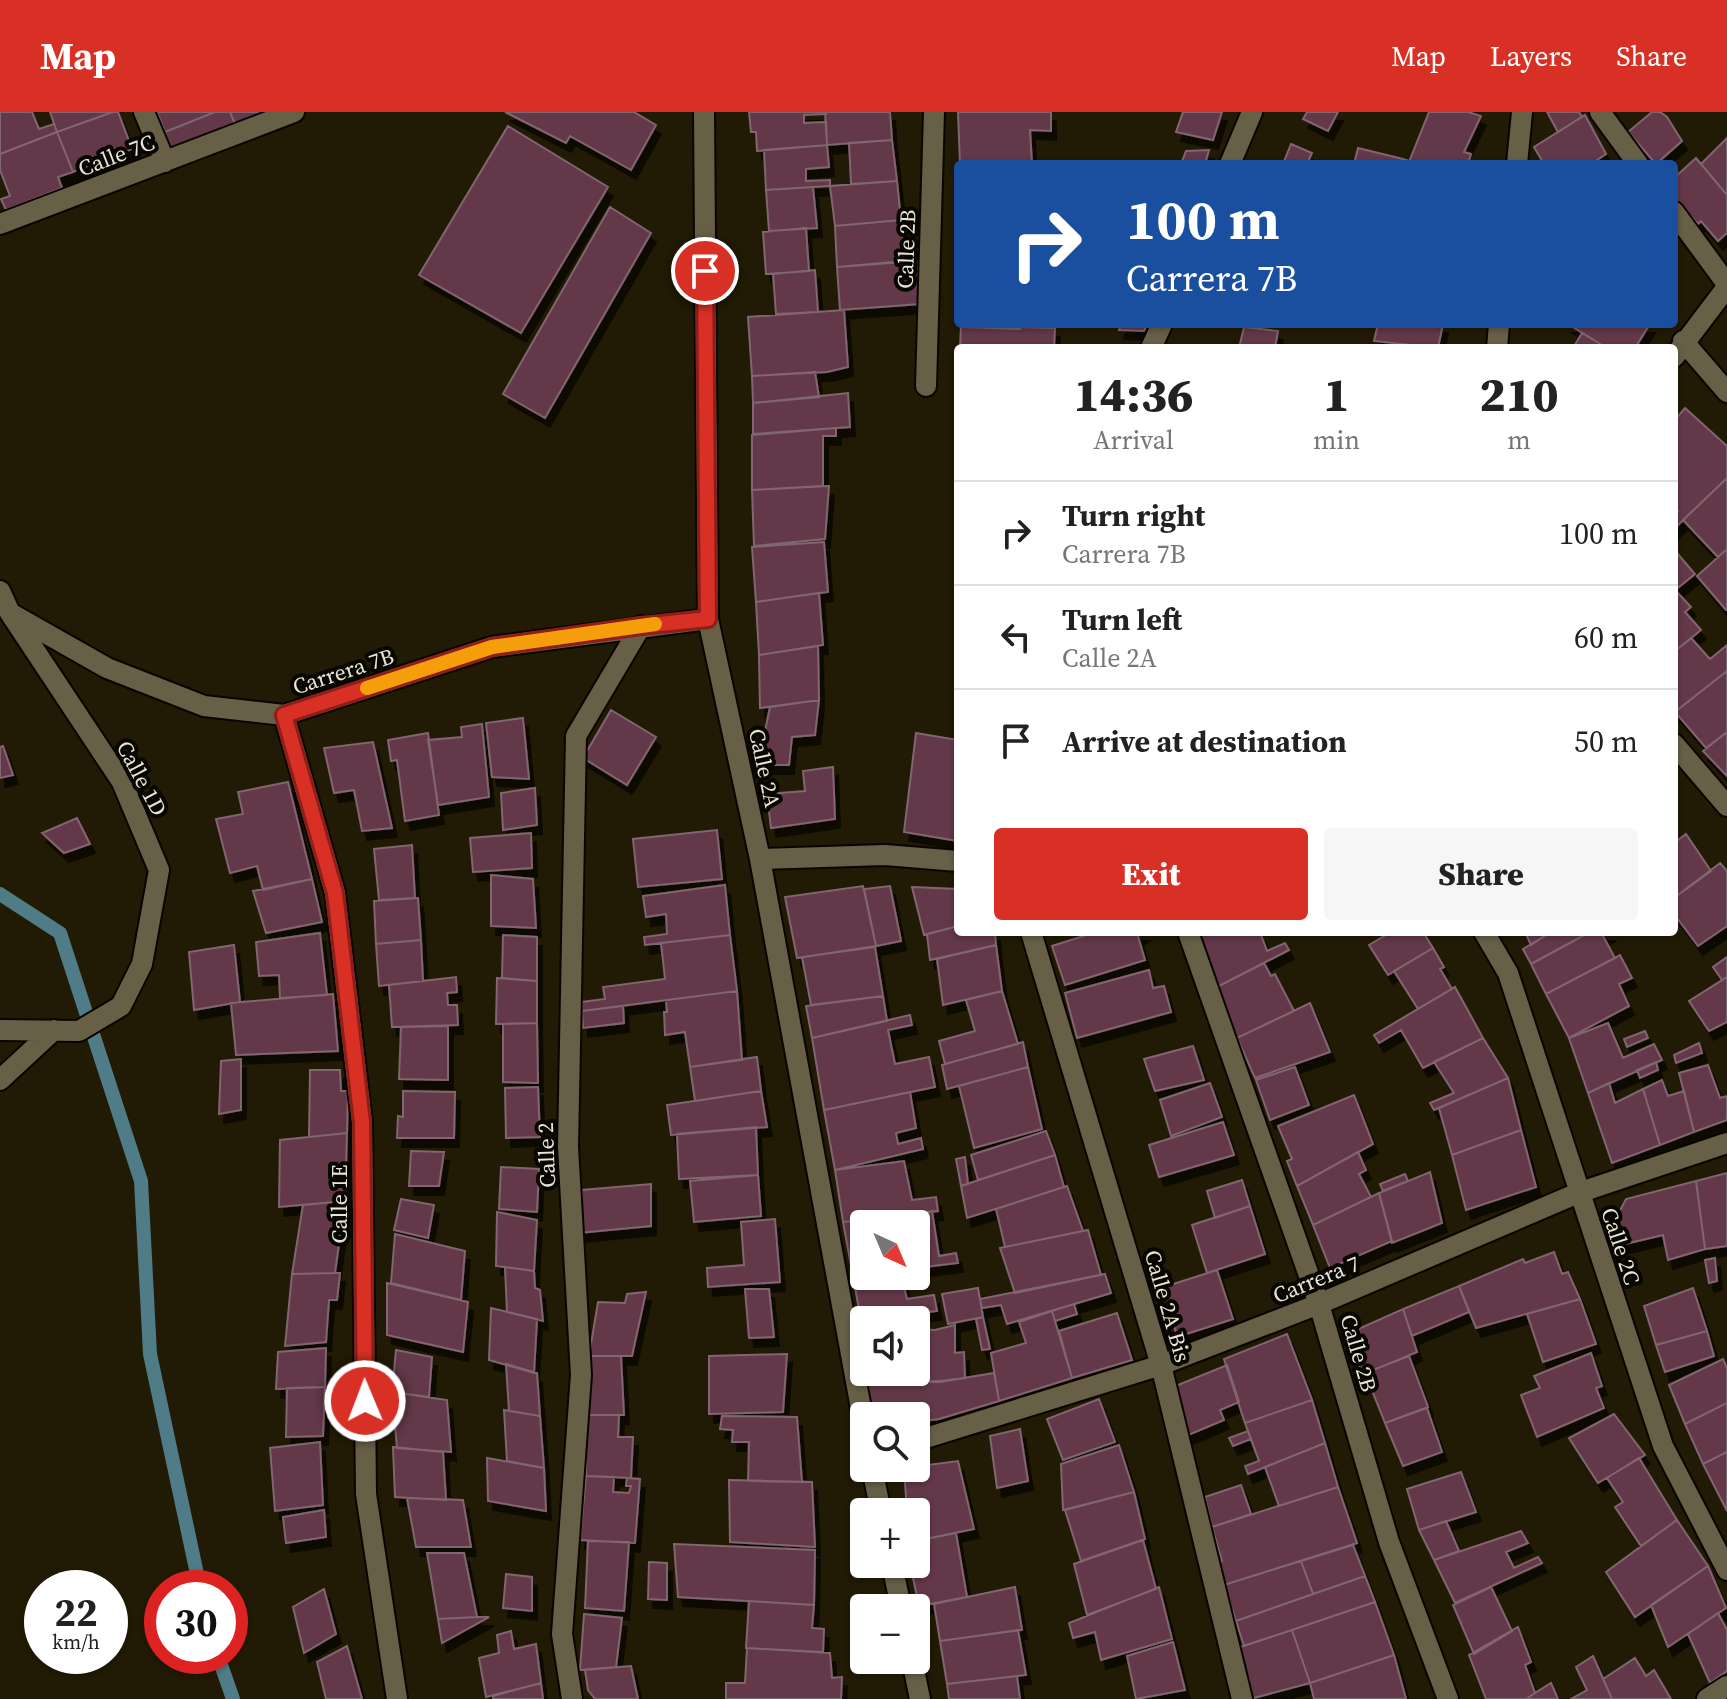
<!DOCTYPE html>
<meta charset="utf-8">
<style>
body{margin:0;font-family:"Source Serif 4",serif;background:#f6f6f6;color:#222;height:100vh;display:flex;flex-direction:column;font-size:30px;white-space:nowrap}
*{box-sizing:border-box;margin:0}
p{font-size:26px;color:#767676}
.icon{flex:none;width:44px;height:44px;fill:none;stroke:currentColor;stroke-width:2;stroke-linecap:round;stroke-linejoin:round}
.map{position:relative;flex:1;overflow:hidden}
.sheet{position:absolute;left:954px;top:232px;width:724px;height:592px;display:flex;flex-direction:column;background:#fff;border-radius:8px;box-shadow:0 2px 6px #0004}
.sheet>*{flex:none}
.hud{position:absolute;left:954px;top:48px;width:724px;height:168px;border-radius:8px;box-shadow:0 2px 6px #0004;background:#1a4fa0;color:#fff;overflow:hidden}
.needle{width:52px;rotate:136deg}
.buttons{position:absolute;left:850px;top:1098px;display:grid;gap:16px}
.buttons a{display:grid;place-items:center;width:80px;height:80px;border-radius:8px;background:#fff;box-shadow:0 2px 6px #0004;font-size:40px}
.speed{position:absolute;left:24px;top:1458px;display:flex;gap:16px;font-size:40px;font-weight:700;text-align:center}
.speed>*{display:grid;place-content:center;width:104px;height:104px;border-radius:50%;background:#fff;box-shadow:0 2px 6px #0004;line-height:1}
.speed small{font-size:20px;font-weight:400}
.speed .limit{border:12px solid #d22;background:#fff;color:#111}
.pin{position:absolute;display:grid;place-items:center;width:68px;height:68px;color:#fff;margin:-34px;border:4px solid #fff;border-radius:50%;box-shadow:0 2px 8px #0007}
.me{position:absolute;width:88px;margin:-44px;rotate:359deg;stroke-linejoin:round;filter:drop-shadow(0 0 6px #0008)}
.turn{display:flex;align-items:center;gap:28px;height:168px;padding:0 40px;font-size:36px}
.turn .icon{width:104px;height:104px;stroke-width:2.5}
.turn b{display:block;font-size:56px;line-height:68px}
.eta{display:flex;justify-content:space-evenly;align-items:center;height:136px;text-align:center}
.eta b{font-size:48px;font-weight:800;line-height:56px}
.primary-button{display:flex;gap:16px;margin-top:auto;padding:16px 40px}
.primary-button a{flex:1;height:92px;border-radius:8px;background:#d93025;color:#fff;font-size:32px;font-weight:800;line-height:92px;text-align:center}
.primary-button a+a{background:#f6f6f6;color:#222}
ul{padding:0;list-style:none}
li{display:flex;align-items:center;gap:24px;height:104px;padding:0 40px;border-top:2px solid #e0e0e0}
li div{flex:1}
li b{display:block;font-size:30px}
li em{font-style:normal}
header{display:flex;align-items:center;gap:48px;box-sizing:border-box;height:112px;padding:0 40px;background:#d93025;color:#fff}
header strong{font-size:38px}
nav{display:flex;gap:44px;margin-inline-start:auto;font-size:28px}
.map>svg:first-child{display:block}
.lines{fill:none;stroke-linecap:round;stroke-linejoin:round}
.stream{stroke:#4f7c86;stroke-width:14}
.building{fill:#64374a;stroke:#81656f;stroke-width:2;filter:url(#shadow)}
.minor-casing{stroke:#0a0500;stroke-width:24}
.minor{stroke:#676047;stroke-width:20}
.route-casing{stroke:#8d1f18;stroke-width:20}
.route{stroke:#d93025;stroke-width:14}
.slow{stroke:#f59e0b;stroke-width:14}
.labels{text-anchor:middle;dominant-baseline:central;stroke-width:8;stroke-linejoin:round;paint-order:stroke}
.street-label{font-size:22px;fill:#e8e4d6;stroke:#080601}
</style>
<header>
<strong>Map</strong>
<nav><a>Map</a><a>Layers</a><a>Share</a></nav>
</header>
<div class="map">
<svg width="1727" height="1587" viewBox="0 0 1727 1587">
<defs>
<filter id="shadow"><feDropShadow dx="5" dy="9" stdDeviation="0" flood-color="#0009"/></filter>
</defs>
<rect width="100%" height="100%" fill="#211a04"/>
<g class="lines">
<path class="stream" d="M0 782 60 821 141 1069 150 1242 200 1476
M218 1544 233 1587"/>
</g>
<path class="building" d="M0 0H32L39 17 54 12 57 20 0 42Z
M50 0H113L57 20Z
M113 0H118L132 37 73 60 57 20Z
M157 0H215L165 20Z
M215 0H230L235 12 171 36 165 20Z
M230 0H280L237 17Z
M505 0H634L656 13 631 58 570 24 566 31Z
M749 0H825L826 2 804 3V11L826 10 827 33 757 39 756 20H751Z
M825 0H890L892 28 827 33Z
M958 0H1051V19L1030 18 1032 52H960Z
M1183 0H1222L1213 28 1176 20Z
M1307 0H1338L1328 19 1303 7Z
M1429 0H1468L1481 4 1464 40 1471 42 1468 52 1409 50Z
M1547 0H1579L1582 5 1558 20Z
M1652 0H1660L1667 5 1682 29 1656 52 1628 20Z
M1585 3 1606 42 1591 52H1544L1534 35Z
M508 14 608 75 521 221 419 163Z
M57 20 73 60 58 65 62 76 6 98 1 87 10 84 0 58V42Z
M1727 26V83L1701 52Z
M892 28 897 69 851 72 849 31Z
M1291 32 1312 41 1307 52H1283Z
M827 33 829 55 806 57V69L830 68V74L766 78 764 38Z
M1358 36 1403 47 1418 52H1354Z
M1209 38 1205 52H1181L1186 39Z
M1696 46 1727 83V121L1718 129 1701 109 1698 112 1674 86V66Z
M897 69 901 108 835 114 830 74Z
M813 75 817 116 769 119 766 78Z
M610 95 651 121 545 306 503 282Z
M901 108 905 149 837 155 835 114Z
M806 116 809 159 766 162 763 120Z
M918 149 920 192 840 198 837 155Z
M815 158 818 200 776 202 773 162Z
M844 198 848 255 827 260 752 264 748 205Z
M965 212H1020V217L965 215Z
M1121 212H1147L1144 219 1119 218Z
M1378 212H1443L1438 236 1374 229Z
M1568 212H1650L1635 236H1607Z
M961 214 1055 216 1054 236H960Z
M1244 215 1278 219 1275 236H1239Z
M1582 221 1607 236H1573Z
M815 260 819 285 753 291 752 264Z
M848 281 850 315 753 322V291Z
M1685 296 1727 334V366L1674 417V403L1678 399 1674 395V309Z
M836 316V324H823V374L752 378V323Z
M1727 366V437L1718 445 1683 408Z
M829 374 825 427 754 434 752 378Z
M824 430 828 480 756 490 752 435Z
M1727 437V498H1726L1697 464Z
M1677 441 1695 462 1674 479V444Z
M1675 478 1691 495 1685 500 1701 518 1674 540Z
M819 481 823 533 759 543 756 490Z
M1691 526 1710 547 1727 533V559L1675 600 1674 540Z
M818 534 819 588 760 596 759 543Z
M1727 559V620L1706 636 1675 600Z
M819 588 815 623 792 625 789 653H758L770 595Z
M611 598 656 625 627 673 583 646Z
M523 606 529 667 492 665 486 611Z
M482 612 489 685 438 693 428 628 462 625 461 615Z
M1727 620V664L1703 639Z
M428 621 439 703 405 709 397 648 391 649 388 628Z
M916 621 958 628V729L904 720Z
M373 630 392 716 362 719 354 678 334 681 324 636Z
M3 634 13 663 0 666V635Z
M833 655 835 707 771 716 767 682 805 679 803 659Z
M288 670 312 767 263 778 257 754 230 761 216 707 243 702 238 680Z
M535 676 537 713 503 718 501 681Z
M77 706 90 732 64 741 42 721Z
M717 718 722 767 638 775 633 727Z
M531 721 532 756 473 760 470 726Z
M1686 722 1711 759 1674 786V731Z
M412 733 415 786 379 788 374 737Z
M1720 751 1727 759V814L1698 834 1674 802V786Z
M491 763 533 767 536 816 491 814Z
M312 767 322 810 266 821 253 779Z
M725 773 730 823 645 833 644 825 667 822 666 802 646 805 643 784Z
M863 774 876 834 797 846 785 785Z
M890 774 901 829 876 834 864 777Z
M912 775 958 777V814L924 823Z
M418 786 421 828 376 832 374 789Z
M958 814V820H995L996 833 930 848 927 822Z
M1096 820H1145L1138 824 1145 848 1065 873 1052 834Z
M1191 820H1260L1267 839 1285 831 1289 838 1215 876Z
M1391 820H1423L1433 836 1388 863 1369 833Z
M1525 820H1551L1531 833Z
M1551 820H1590L1531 852 1523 837Z
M1590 820H1611L1603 824 1615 846 1546 882 1531 852Z
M320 821 327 883 280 886 279 863 259 864 256 830Z
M503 823 537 825V869L502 866Z
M730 823 737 879 582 899V890L605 887 603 875 665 867 661 831Z
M421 828 423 869 379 874 376 832Z
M234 833 240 890 194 898 189 840Z
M996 833 1002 879 943 893 937 847Z
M875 835 883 884 811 893 802 845Z
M1433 836 1444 855 1440 857 1452 877 1418 897 1394 859Z
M1620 843 1632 866 1619 872 1629 894 1569 926 1546 882Z
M1727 845V865L1722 868 1713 855Z
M1264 851 1271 864 1275 862 1294 899 1237 926 1215 876Z
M1149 858 1153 876 1164 874 1171 900 1077 926 1065 881Z
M456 865 457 880 447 881 448 893H457L458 913 392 915 389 873Z
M1727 865V910L1709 919 1689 889Z
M497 866 537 869V911L496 912Z
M1455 875 1483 926 1423 956 1401 918 1379 931 1374 923Z
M737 879 742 948 690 955 685 920 665 923 664 900H667L666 888Z
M1002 879 1018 932 945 952 939 929 975 919 966 888Z
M333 882 338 939 236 943 231 891Z
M883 884 887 909 812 926 806 894Z
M1310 891 1330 940 1255 966 1237 926Z
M623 894 624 911 583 916 582 899Z
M910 903 912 913 888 918 895 952 929 945 935 975 824 998 812 926Z
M537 911 538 971 503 970V912Z
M1608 911 1623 946 1654 932 1662 948 1588 981 1569 926Z
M448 914V968L399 967 401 915Z
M1645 919 1648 926 1627 935 1624 927Z
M1483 926 1508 966 1434 998 1430 991 1454 981 1434 950Z
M1023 930 1028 955 947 977 942 953Z
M1699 931 1702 941 1676 951 1674 943Z
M1193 934 1204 968 1155 979 1144 947Z
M757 945 761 979 695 989 690 955Z
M241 947V998L219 1002 221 949Z
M1656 950 1658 958 1640 966 1637 958Z
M1708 953 1720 986 1727 984V1008L1694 1020 1679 961Z
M1028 955 1042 1017 974 1036 959 974Z
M1295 955 1309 993 1270 1008 1256 968Z
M310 958H340L341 979H348L347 1021 309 1025Z
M1508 966 1521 1018 1452 1043 1439 996Z
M1662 968 1668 984 1684 979 1694 1020 1660 1033 1643 977Z
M1210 971 1222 1005 1171 1024 1160 988Z
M1609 971 1615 991 1643 977 1660 1033 1612 1051 1588 981Z
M538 975 540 1025 506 1026 505 976Z
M403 979 455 980 454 1026H397L398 1004 403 1005Z
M761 979 767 1015 671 1023 667 993Z
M910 980 916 1016 896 1021 898 1032 921 1026 923 1037 835 1058 824 998Z
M1354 983 1373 1032 1297 1074 1287 1049 1292 1047 1278 1014Z
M1223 1010 1234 1043 1159 1065 1149 1033Z
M756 1015 758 1063 679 1067 677 1022Z
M1521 1018 1536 1075 1466 1098 1452 1043Z
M1046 1019 1055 1043 978 1068 971 1043Z
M347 1021 345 1089 279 1095 280 1028Z
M411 1039 444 1040 439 1074H409Z
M1358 1040 1366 1058 1359 1062 1371 1085 1313 1113 1297 1074Z
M1055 1043 1064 1075 967 1106 961 1074Z
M965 1045 968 1072 961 1074 956 1047Z
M904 1049 912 1088 936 1085 938 1099 843 1110 835 1058Z
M501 1055 539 1057 537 1100 499 1097Z
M1430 1060 1442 1111 1392 1131 1379 1081Z
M1727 1061V1134L1705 1137 1696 1069Z
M1405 1062 1408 1069 1383 1079 1380 1072Z
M758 1063 761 1104 694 1110 690 1069Z
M1242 1068 1250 1094 1215 1106 1207 1079Z
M1696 1069 1705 1137 1668 1148 1663 1123 1625 1132 1616 1106 1626 1087Z
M651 1072V1114L579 1121 582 1078Z
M1067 1074 1083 1119 1005 1135 996 1097Z
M1379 1081 1392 1129 1330 1156 1313 1113Z
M401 1087 434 1093 428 1126 394 1118Z
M345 1089 335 1161 292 1162 303 1093Z
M1250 1094 1265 1142 1207 1161 1192 1113Z
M932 1099 939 1144 956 1141 958 1151 916 1156V1112H864V1163L853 1164 843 1110Z
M497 1100 537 1108 534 1159 496 1154Z
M775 1107 780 1170 708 1175 707 1156 744 1153 741 1110Z
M1088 1118 1101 1163 1015 1181 1000 1136Z
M395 1122 465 1139 461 1188 391 1171Z
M1554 1140 1562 1162 1568 1160 1580 1187 1476 1216 1459 1174 1523 1147 1525 1151Z
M1715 1146 1717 1169 1709 1171 1705 1148Z
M505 1155 534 1159 535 1176 540 1178 543 1209 507 1200Z
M1217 1158 1233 1207 1177 1225 1164 1175Z
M335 1161H340L337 1188H329L326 1230 285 1234 292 1162Z
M1105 1162 1111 1181 1007 1212 1001 1193 982 1196 980 1187Z
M864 1163 901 1164 907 1187 934 1183 937 1199 861 1209 853 1164Z
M387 1171 468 1190 463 1240 387 1223Z
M1459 1174 1469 1200 1412 1224 1403 1197Z
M978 1176 983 1205 948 1212 942 1182Z
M1693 1176 1707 1219 1656 1233 1644 1194Z
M745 1177H769L774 1225 749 1226Z
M646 1180 632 1244H589L598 1190 625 1191 627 1182Z
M1580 1187 1596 1232 1543 1250 1527 1202Z
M1074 1192 1077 1202 1055 1209 1052 1199Z
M491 1196 537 1207 534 1261 489 1248Z
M1403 1197 1417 1240 1362 1263 1347 1222Z
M1052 1199 1072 1266 999 1289 991 1241 1026 1231 1019 1210Z
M1117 1201 1132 1248 1072 1266 1059 1219Z
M983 1205 990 1237 982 1238 976 1207Z
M955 1213V1241L964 1240 965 1266 932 1270 877 1264 878 1260H916V1217L935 1218Z
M1707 1219 1714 1244 1665 1260 1656 1233Z
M1287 1222 1312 1288 1245 1311 1224 1247Z
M326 1236 325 1275 276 1277 278 1240Z
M396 1238 432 1245 429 1285 392 1280Z
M1591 1241 1602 1274 1596 1276 1604 1296 1537 1325 1521 1283 1540 1276 1534 1264Z
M787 1242 783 1300 709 1302V1244Z
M589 1244H621L624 1303H585Z
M1409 1244 1428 1295 1385 1311 1365 1261Z
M1723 1247 1727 1256V1291L1685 1312 1669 1273Z
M506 1252 537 1261 540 1304 509 1299Z
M1227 1253 1239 1290 1220 1298 1224 1308 1186 1324 1168 1277Z
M994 1261 999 1289 939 1307 916 1310V1304H870L868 1263 940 1270Z
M325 1275 323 1324 286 1325 287 1276Z
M392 1280 447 1288 451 1340 397 1336Z
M1099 1287 1115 1330 1063 1348 1047 1307Z
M1312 1288 1325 1331 1248 1362 1245 1354 1259 1349 1245 1311Z
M1727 1291V1340L1703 1352 1685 1312Z
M1427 1296 1442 1340 1403 1354 1385 1311Z
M504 1298 540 1304 544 1356 507 1349Z
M1614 1302 1645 1343 1598 1371 1569 1326Z
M585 1303H619L618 1325H633L631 1366 586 1364Z
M722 1304 797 1305 802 1370 748 1369 749 1330H732L733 1318 720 1317Z
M1020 1317 1028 1369 997 1376 990 1324Z
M1248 1319 1251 1327 1233 1334 1229 1326Z
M320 1330 323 1393 275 1399 270 1336Z
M1325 1331 1338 1375 1279 1394 1265 1355Z
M1119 1333 1134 1380 1063 1398 1061 1352Z
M393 1335 443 1340 446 1388 395 1385Z
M1727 1340V1399L1703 1352Z
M487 1346 544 1356 546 1399 488 1389Z
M1639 1346 1677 1408 1641 1434 1615 1395 1623 1390 1607 1366Z
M958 1349 974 1417 916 1429V1400H907L904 1356Z
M1461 1360 1476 1400 1419 1418 1407 1377Z
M586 1364 614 1365 613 1380 629 1381 631 1374H626L627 1366 640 1367 635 1431 580 1428Z
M729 1368 812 1370 815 1435 730 1430Z
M1241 1373 1251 1402 1212 1415 1205 1385Z
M1338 1375 1357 1431 1224 1473 1216 1452 1222 1449 1212 1415Z
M1134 1380 1145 1427 1081 1449 1065 1398Z
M407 1386 463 1388 471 1435H416Z
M324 1398 326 1425 286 1431 283 1405Z
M1677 1408 1708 1454 1635 1505 1606 1460Z
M1446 1409 1459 1439 1434 1448 1419 1418Z
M1521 1419 1528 1431 1506 1440 1514 1456 1538 1445 1542 1451 1455 1491 1434 1448Z
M956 1421 967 1485 919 1494 910 1452H916V1429Z
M1143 1428 1156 1477 1087 1503 1074 1452Z
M588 1429 629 1430 624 1499 585 1496Z
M674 1432 815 1438 814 1493 678 1485Z
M1353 1433 1365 1464 1313 1482 1301 1449Z
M427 1441H464L477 1505 438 1507Z
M1301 1449 1313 1482 1236 1509 1224 1473Z
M649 1450 667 1451V1488L648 1487Z
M1708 1454 1726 1496 1668 1535 1651 1493Z
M506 1462 532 1465V1499L503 1496Z
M1365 1464 1375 1490 1244 1534 1236 1509Z
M1015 1475 1022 1518 940 1529 934 1492Z
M1159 1475 1172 1527 1101 1548 1095 1520 1073 1526 1069 1511Z
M1491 1475 1512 1519 1474 1542 1453 1493Z
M324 1477 336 1522 304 1541 293 1495Z
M749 1489 814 1493 812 1516 824 1517 823 1540 746 1536Z
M1375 1490 1394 1543 1310 1571 1292 1518Z
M1718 1501 1727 1518V1559L1710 1571 1688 1522Z
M584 1502 622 1506 616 1555 580 1558Z
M477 1505H489L442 1531 438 1507Z
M1518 1515 1531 1550 1525 1553 1535 1581 1526 1587H1486L1469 1543Z
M1018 1518 1026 1563 947 1572 940 1529Z
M1292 1518 1310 1571 1250 1587 1237 1536Z
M511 1519 514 1537 536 1532 541 1571 486 1585 479 1546 499 1541 497 1523Z
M1173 1530 1185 1578 1136 1587 1127 1544Z
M347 1534 362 1587H326L317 1550Z
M747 1536 830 1541 832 1566 842 1565 841 1587H726V1571H745Z
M1394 1543 1406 1587H1314L1310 1571Z
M1593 1544 1612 1587H1571L1587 1578 1576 1555Z
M1635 1546 1646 1564 1654 1558 1671 1587H1612L1603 1567Z
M631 1554 638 1587H595L588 1578 585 1558Z
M1017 1564 1020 1587H949L947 1572Z
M541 1571 543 1587H493V1584Z
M1551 1571 1558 1587H1526L1535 1581Z"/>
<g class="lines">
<defs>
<path id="minor" d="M144 0 165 50
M704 0 708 507 760 747 864 1313
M1600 0 1638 52
M1230 52 1252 0
M1517 52 1522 0
M1674 100 1727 172
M0 112 294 0
M1683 229 1727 280
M1151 236 1162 212
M1497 236 1499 212
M1674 245 1727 175
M926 274 934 0
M0 479 10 501 122 670 159 758 142 852 121 894 79 919 0 918
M10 501 107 556 204 594 284 603 492 535 708 507
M284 603 335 781 362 1010 366 1382 397 1587
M1674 632 1727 694
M760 747 885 743 958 749
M1031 820 1161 1253 1242 1587
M1188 820 1319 1192 1389 1430 1448 1587
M1484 820 1508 861 1663 1334 1727 1458
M0 968 54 918
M916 1329 1161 1253 1319 1192 1578 1081 1727 1031
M872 1356 881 1400
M892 1452 901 1496
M912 1548 920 1587
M572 1587 562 1522 581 1263 568 1035 576 624 641 514
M1707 1587 1727 1574"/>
</defs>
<use href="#minor" class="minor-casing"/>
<use href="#minor" class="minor"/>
</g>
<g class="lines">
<defs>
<path id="route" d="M365 1289 362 1010 335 781 284 603 492 535 641 514 708 507 705 159"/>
</defs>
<use href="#route" class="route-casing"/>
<use href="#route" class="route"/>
<path class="slow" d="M367 576 492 535 655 512"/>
</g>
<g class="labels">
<g class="street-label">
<text transform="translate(116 43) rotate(-21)">Calle 7C</text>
<text transform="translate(906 137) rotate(-88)">Calle 2B</text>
<text transform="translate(343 559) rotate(-18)">Carrera 7B</text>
<text transform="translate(765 656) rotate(78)">Calle 2A</text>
<text transform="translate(142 666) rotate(62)">Calle 1D</text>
<text transform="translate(546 1043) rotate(-92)">Calle 2</text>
<text transform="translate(339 1092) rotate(-90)">Calle 1E</text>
<text transform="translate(1621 1134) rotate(72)">Calle 2C</text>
<text transform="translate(1316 1167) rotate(-22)">Carrera 7</text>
<text transform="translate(1168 1194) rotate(74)">Calle 2A Bis</text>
<text transform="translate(1359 1241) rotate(74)">Calle 2B</text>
</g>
</g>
</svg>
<div class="buttons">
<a><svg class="needle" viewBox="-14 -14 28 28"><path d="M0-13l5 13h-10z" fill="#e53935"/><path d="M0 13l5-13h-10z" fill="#767676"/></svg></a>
<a><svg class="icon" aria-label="sound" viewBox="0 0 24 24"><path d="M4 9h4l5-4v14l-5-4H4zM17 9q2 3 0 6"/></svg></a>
<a><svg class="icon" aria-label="search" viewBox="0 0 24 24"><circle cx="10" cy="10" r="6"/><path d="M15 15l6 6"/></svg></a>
<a>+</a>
<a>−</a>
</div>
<div class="speed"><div>22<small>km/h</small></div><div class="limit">30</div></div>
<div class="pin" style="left:705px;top:159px;background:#d93025"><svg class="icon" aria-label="arrive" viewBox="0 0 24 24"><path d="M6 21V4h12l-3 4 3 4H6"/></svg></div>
<svg class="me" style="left:365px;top:1289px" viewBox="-20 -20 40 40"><circle r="17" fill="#d93025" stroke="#fff" stroke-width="3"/><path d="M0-11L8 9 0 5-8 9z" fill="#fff"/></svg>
<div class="hud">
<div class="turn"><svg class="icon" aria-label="right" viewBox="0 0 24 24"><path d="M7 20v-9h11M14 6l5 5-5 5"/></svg><div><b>100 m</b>Carrera 7B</div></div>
</div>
<section class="sheet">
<div class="eta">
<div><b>14:36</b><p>Arrival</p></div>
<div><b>1</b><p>min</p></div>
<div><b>210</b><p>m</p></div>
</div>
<ul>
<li><svg class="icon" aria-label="right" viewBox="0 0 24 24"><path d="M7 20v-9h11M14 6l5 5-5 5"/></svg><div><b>Turn right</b><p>Carrera 7B</p></div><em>100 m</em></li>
<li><svg class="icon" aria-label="left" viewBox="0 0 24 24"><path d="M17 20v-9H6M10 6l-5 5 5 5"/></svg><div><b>Turn left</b><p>Calle 2A</p></div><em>60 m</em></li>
<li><svg class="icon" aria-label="arrive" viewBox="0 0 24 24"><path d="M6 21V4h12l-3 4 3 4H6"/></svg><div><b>Arrive at destination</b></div><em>50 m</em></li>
</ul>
<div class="primary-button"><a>Exit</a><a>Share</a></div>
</section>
</div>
